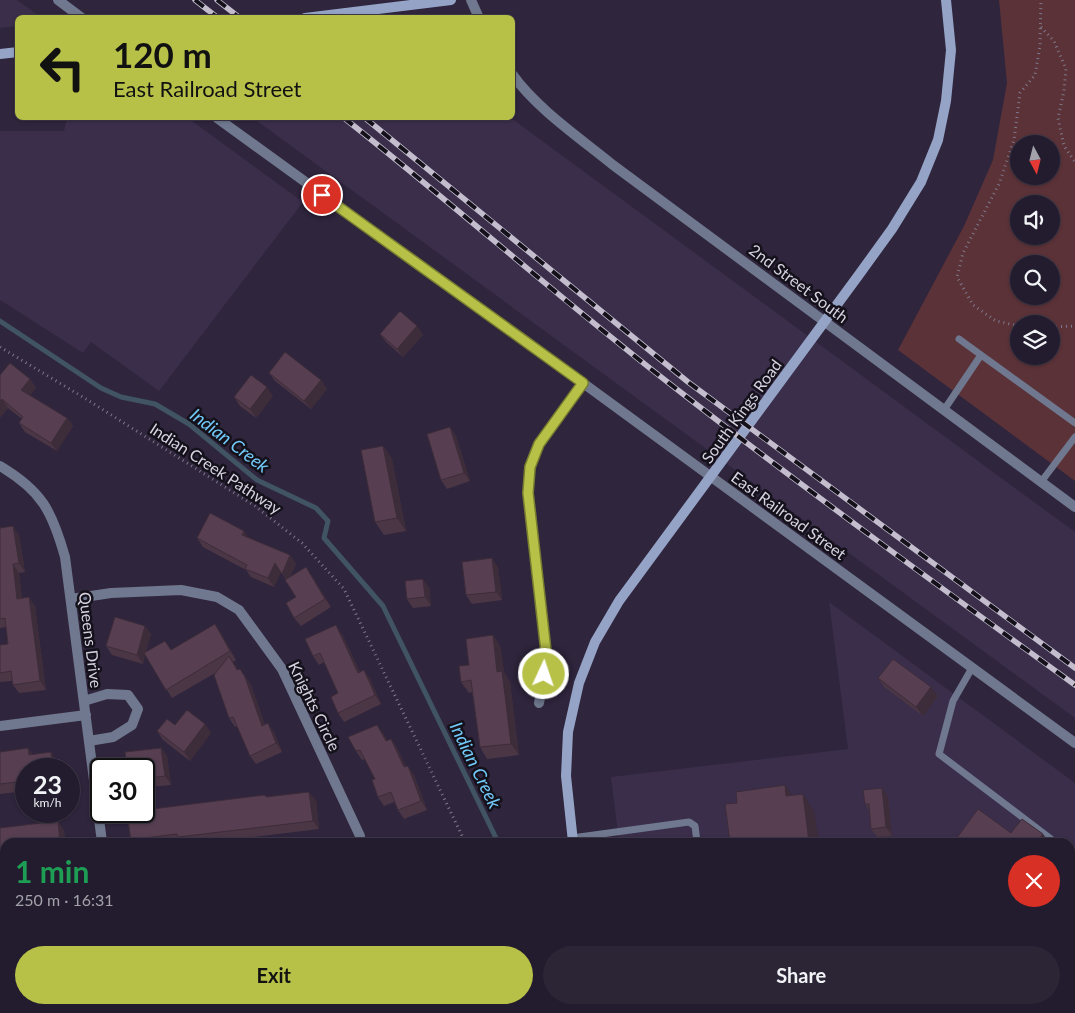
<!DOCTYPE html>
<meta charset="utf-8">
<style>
body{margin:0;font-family:Lato,sans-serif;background:#2b2536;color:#f1f3f6;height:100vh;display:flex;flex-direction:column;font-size:19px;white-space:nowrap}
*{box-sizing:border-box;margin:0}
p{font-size:16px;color:#a3a1aa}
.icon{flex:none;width:28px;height:28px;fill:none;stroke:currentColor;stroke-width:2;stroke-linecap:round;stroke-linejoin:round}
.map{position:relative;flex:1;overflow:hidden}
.drawer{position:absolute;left:0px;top:838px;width:1075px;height:176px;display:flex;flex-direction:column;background:#231c2e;border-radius:15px 15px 0 0;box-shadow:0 1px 4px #0004,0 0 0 1px #403a4a}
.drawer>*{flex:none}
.top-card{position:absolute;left:15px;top:15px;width:500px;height:105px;border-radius:8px;box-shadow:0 1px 4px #0004,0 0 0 1px #403a4a;background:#b7c148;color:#111;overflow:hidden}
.needle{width:32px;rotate:173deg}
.buttons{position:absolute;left:1010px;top:135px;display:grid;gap:10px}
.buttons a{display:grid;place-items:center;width:50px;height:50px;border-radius:50%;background:#231c2e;box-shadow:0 1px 4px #0004,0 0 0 1px #403a4a;font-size:25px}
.speed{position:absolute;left:15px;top:758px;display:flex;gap:10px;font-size:25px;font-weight:700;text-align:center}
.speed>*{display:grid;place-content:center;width:65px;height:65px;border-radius:50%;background:#231c2e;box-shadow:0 1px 4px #0004,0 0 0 1px #403a4a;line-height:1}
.speed small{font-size:12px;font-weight:400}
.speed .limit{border:2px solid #111;border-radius:8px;background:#fff;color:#111}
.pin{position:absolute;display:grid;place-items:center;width:42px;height:42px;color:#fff;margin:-21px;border:2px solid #fff;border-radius:50%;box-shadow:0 1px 5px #0007}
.me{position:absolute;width:55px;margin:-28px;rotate:3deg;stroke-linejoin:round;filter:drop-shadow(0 0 4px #0008)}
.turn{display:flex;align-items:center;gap:18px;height:105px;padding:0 15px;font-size:22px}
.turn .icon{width:65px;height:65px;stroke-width:2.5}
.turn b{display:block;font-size:35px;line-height:42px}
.round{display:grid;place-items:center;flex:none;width:52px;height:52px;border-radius:26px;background:#2b2536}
.head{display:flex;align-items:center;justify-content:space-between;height:85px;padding:0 15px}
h1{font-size:30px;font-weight:700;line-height:38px;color:#1e9e55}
.button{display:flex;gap:10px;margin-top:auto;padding:10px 15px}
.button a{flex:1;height:58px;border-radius:30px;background:#b7c148;color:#111;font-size:20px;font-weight:700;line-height:58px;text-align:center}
.button a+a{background:#2b2536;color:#f1f3f6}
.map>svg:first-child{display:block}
.built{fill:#3a2e4b}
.green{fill:#5b3238;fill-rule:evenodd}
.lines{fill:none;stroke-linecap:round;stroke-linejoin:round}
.stream{stroke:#405463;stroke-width:5}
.path{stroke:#7f788b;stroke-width:3;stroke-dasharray:1 4;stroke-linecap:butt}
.service{stroke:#6f788e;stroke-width:7}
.minor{stroke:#6f788e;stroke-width:10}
.tertiary{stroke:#6f788e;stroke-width:10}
.secondary{stroke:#95a4c6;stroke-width:10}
.rail-casing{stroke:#c3bdcd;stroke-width:5.5}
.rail{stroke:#15111b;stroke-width:4;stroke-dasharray:11;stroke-linecap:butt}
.wall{fill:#4b3646}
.shaded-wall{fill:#3d2c39}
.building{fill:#573f51;stroke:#3d2c39}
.route-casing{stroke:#777d2f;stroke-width:12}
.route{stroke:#b7c148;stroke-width:9}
.labels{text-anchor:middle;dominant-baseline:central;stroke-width:5;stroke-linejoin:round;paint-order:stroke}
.street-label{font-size:16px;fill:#d7d2e1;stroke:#15111b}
.water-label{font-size:18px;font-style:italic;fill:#71caf9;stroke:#15111b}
</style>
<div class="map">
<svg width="1075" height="1013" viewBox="0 0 1075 1013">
<rect width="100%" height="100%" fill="#2f253d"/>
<path class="built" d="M0 0H17L41 17 18 18 17 26 0 28Z
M67 118H188L303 202 159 391 91 342 83 353 0 300V131H64Z
M253 118H511L1075 532V718Z
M829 602 1075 783V1013H642L641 1009H1070V842H619L611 777 848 749Z"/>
<path class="green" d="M999 0H1075V481L898 350 964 226 993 160 1007 83ZM1019 144H1051V176H1019ZM1019 204H1051V236H1019ZM1019 264H1051V296H1019ZM1019 324H1051V356H1019Z"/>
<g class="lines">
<path class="stream" d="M0 321 101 388 121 397 155 404 189 424 257 480 316 508 328 521 324 538 383 606 498 842
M556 1009V1013"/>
<path class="path" d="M1041 27 1054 41 1066 69 1064 91 1058 118 1064 146 1075 162
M1019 326 996 321 973 305 957 277 963 253 999 184 1014 140 1020 93 1035 75 1040 46 1041 0
M1051 327 1075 326
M0 347 86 399 255 506 302 543 344 589 465 842
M533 1009 534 1013"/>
<path class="service" d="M959 339 1075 423
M944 410 981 355
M1041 482 1075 437
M972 668 953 701 939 754 1055 842
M572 838 689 822 695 826 697 842
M1070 853 1075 857
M728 1013 764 1010 768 1013"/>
<path class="minor" d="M0 466C42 491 52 511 65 557L102 842
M71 599 111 593 181 590 217 597 239 610 282 669 360 836V842
M84 701 107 694 128 695 138 709 132 725 113 737 89 741
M539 703 547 660 528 493 530 467 539 444 583 383
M0 726 86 715
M0 905 5 904
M123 1009 124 1013"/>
<path class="tertiary" d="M58 0 82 18
M471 0 479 18
M512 74C536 108 580 138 613 165L1075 507
M217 118 583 383 1075 743"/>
<path class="secondary" d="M305 18 451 0
M0 54 18 52
M573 842 566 776 568 732 579 683 595 642 619 601 858 276 892 229 921 182 938 140 946 101 951 50 946 0
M594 1009 595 1013"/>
<defs>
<path id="rail" d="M195 0 218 18
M217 0 240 18
M344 118C458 208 567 305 683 394 812 494 944 590 1075 685
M365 118 688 382 1075 668"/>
</defs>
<use href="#rail" class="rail-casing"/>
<use href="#rail" class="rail"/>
</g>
<path class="wall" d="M417 326 423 335 403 357 386 342 380 334Z
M269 373 321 380 327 389 311 409 275 381Z
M0 375 30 379 36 388 30 395 67 418 73 426 57 451 25 432 19 423 22 419 8 408 0 418Z
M273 396 256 418 240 406 234 397Z
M450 427 456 436 470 481 447 489 441 480Z
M383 446 392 459 406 531 384 535 375 522Z
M0 528 19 535 25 572 19 573 22 598 35 606 46 690 19 693 13 685 12 681 0 682V645L8 644 6 627 0 628Z
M197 538H249L290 555 296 564 290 577 312 576 331 607 301 626 294 618 296 597 281 572 274 587 251 577 246 570 203 547Z
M498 567 502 600 472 604 466 595Z
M429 587 431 606 413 608 407 599Z
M145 626 151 634 146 652 171 650 221 633 236 660 233 662 238 670 240 669 251 685 265 725 274 732 282 752 256 764 250 756 237 726 235 727 229 718 217 672 172 698 145 655 143 664 112 655 106 646Z
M342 634 360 672 370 679 381 704 344 722 338 713V693L324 662 319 665 313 656Z
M493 635 500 646 504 672 510 682 519 755 487 759 480 747 472 692 469 693 461 682 469 665Z
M878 678 938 696 923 716 884 687Z
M205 724 211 733 190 761 163 740 157 731 175 725Z
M383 733 387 741 391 739 397 748 406 767 414 775 427 810 404 819 398 810 394 802 384 806 378 797 375 779 365 759 362 760 356 751Z
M161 748 167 756 171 785 150 787 144 780V769Z
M0 752 33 755 57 761 26 769V791L0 794Z
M882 788 888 797 892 836 877 837 871 829 869 811 865 804Z
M267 797 316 800 319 829 213 842H131Z
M0 828 64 830 65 842H5V868L0 869Z
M5 929V969L0 970V930Z
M154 1009H304H299V1013H155Z"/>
<path class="shaded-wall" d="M417 326 423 335 403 357 397 349Z
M30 379 36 388 27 399 21 390Z
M321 380 327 389 311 409 304 401Z
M267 387 273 396 256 418 250 409Z
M2 399 8 408 0 418V401Z
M67 418 73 426 57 451 51 443Z
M450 427 456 436 470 481 464 473Z
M383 446 392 459 406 531 397 518Z
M13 526 19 535 25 572 19 563Z
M244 531 250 540 242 535Z
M290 555 296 564 288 582 282 574Z
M492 558 498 567 502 600 496 592Z
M275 563 281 572 274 587 268 578Z
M13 564 19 573 23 607 17 599Z
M306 567 312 576 331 607 325 599Z
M423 579 429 587 431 606 425 597Z
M29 597 35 606 46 690 40 681Z
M215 624 221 633 236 660 230 651Z
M336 625 342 634 364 681 358 673Z
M145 626 151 634 143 664 137 655Z
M493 635 500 646 504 672 510 682 519 755 511 744 497 672Z
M229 656 235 664 243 679 237 670Z
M240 669 251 685 268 734 262 726Z
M364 670 370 679 381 704 375 695Z
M931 687 938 696 923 716 916 707Z
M268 723 274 732 282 752 276 743Z
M205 724 211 733 190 761 184 752Z
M377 725 383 733 392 750 386 741Z
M391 739 397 748 410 776 404 767Z
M28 748 34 756 29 755Z
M161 748 167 756 171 785 165 776Z
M51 752 57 761 58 769H53Z
M408 766 414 775 427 810 421 801Z
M785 785 797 802 786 796Z
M882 788 888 797 892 836 886 827Z
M309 792 316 800 319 829 313 821Z
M803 794 814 811 819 842H809Z
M58 821 64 830 65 842H60Z
M1043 834 1049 842H1037Z
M1070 878 1075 885V895L1070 902Z
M83 1009H88L89 1013H84Z
M296 1009H299V1013Z"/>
<path class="building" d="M400 311 417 326 397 349 380 334Z
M285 352 321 380 304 401 269 373Z
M10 363 30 379 21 390 67 418 51 443 19 423 23 417 2 399 0 401V375Z
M251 375 267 387 250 409 234 397Z
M450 427 464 473 441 480 427 434Z
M383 446 397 518 375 522 361 450Z
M210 513 244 531 242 535 290 555 282 574 275 563 268 578 245 569 247 565 197 538Z
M13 526 19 563 13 564 17 599 29 597 40 681 13 685 11 671 0 673V645L8 644 5 618 0 619V528Z
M492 558 496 592 466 595 462 562Z
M306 567 325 599 294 618 286 603 296 597 285 580Z
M423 579 425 597 407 599 405 581Z
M115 617 145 626 137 655 106 646Z
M215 624 230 651 166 690 144 653 165 641 171 650Z
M336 625 358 673 364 670 375 695 338 713 331 697 338 693 320 653 313 656 305 639Z
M493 635 497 672 502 671 511 744 480 747 471 680 461 682 459 666 469 665 466 639Z
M229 656 237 670 240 669 245 677 262 726 268 723 276 743 250 756 233 717 229 718 214 675Z
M893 659 931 687 916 707 878 678Z
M187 710 205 724 184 752 157 731 167 719 175 725Z
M377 725 386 741 391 739 404 767 408 766 421 801 398 810 391 792 378 797 372 780 375 779 360 750 356 751 348 737Z
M28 748 29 755 51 752 53 769H26V781L0 784V752Z
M161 748 165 776 144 779V769H127L125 752Z
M785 785 786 796 803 794 809 842H730L725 804 737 803 736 792Z
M882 788 886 827 871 829 869 804H865L863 790Z
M309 792 313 821 178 837 177 834 144 838 145 842H131L127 812 144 811V810L265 795 266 797Z
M978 809 1011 833 1022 819 1043 834 1037 842H954Z
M58 821 60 842H5V859L0 860V828Z
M5 929V960H0V930Z
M0 1007H5V1009H83L84 1013H0Z
M154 1009H221V1013H155Z
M253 1009H268L253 1011Z"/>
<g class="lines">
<defs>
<path id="route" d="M322 195 583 383 539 444 530 467 528 493 547 660 544 674"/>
</defs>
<use href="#route" class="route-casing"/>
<use href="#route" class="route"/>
</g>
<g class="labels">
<g class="street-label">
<text transform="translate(799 283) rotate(37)">2nd Street South</text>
<text transform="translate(741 411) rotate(-54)">South Kings Road</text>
<text transform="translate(216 468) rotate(33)">Indian Creek Pathway</text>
<text transform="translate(789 515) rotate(36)">East Railroad Street</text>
<text transform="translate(91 640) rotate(83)">Queens Drive</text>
<text transform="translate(315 706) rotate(64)">Knights Circle</text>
</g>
<g class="water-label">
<text transform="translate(230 440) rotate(37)">Indian Creek</text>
<text transform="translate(476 765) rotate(64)">Indian Creek</text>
</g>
</g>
</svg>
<div class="buttons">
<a><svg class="needle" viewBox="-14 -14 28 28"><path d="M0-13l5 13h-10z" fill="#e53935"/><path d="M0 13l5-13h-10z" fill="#a3a1aa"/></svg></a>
<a><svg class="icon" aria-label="sound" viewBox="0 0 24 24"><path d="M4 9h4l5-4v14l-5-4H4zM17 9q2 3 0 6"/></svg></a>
<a><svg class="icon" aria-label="search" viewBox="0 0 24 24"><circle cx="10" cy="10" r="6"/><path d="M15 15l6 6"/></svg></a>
<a><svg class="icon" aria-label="layers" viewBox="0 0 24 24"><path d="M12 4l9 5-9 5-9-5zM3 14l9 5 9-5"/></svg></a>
</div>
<div class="speed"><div>23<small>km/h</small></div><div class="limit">30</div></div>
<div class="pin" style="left:322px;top:195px;background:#d93025"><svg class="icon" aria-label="arrive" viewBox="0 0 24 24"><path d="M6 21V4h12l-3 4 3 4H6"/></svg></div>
<svg class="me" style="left:544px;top:674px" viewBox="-20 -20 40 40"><circle r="17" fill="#b7c148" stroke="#fff" stroke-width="3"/><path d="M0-11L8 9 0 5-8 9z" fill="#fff"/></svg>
<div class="top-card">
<div class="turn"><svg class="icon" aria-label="left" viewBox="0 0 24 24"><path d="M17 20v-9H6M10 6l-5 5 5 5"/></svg><div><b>120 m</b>East Railroad Street</div></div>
</div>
<section class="drawer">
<div class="head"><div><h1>1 min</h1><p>250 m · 16:31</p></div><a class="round" style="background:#d93025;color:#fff"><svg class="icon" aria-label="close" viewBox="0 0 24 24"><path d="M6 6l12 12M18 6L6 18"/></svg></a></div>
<div class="button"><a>Exit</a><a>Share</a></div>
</section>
</div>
